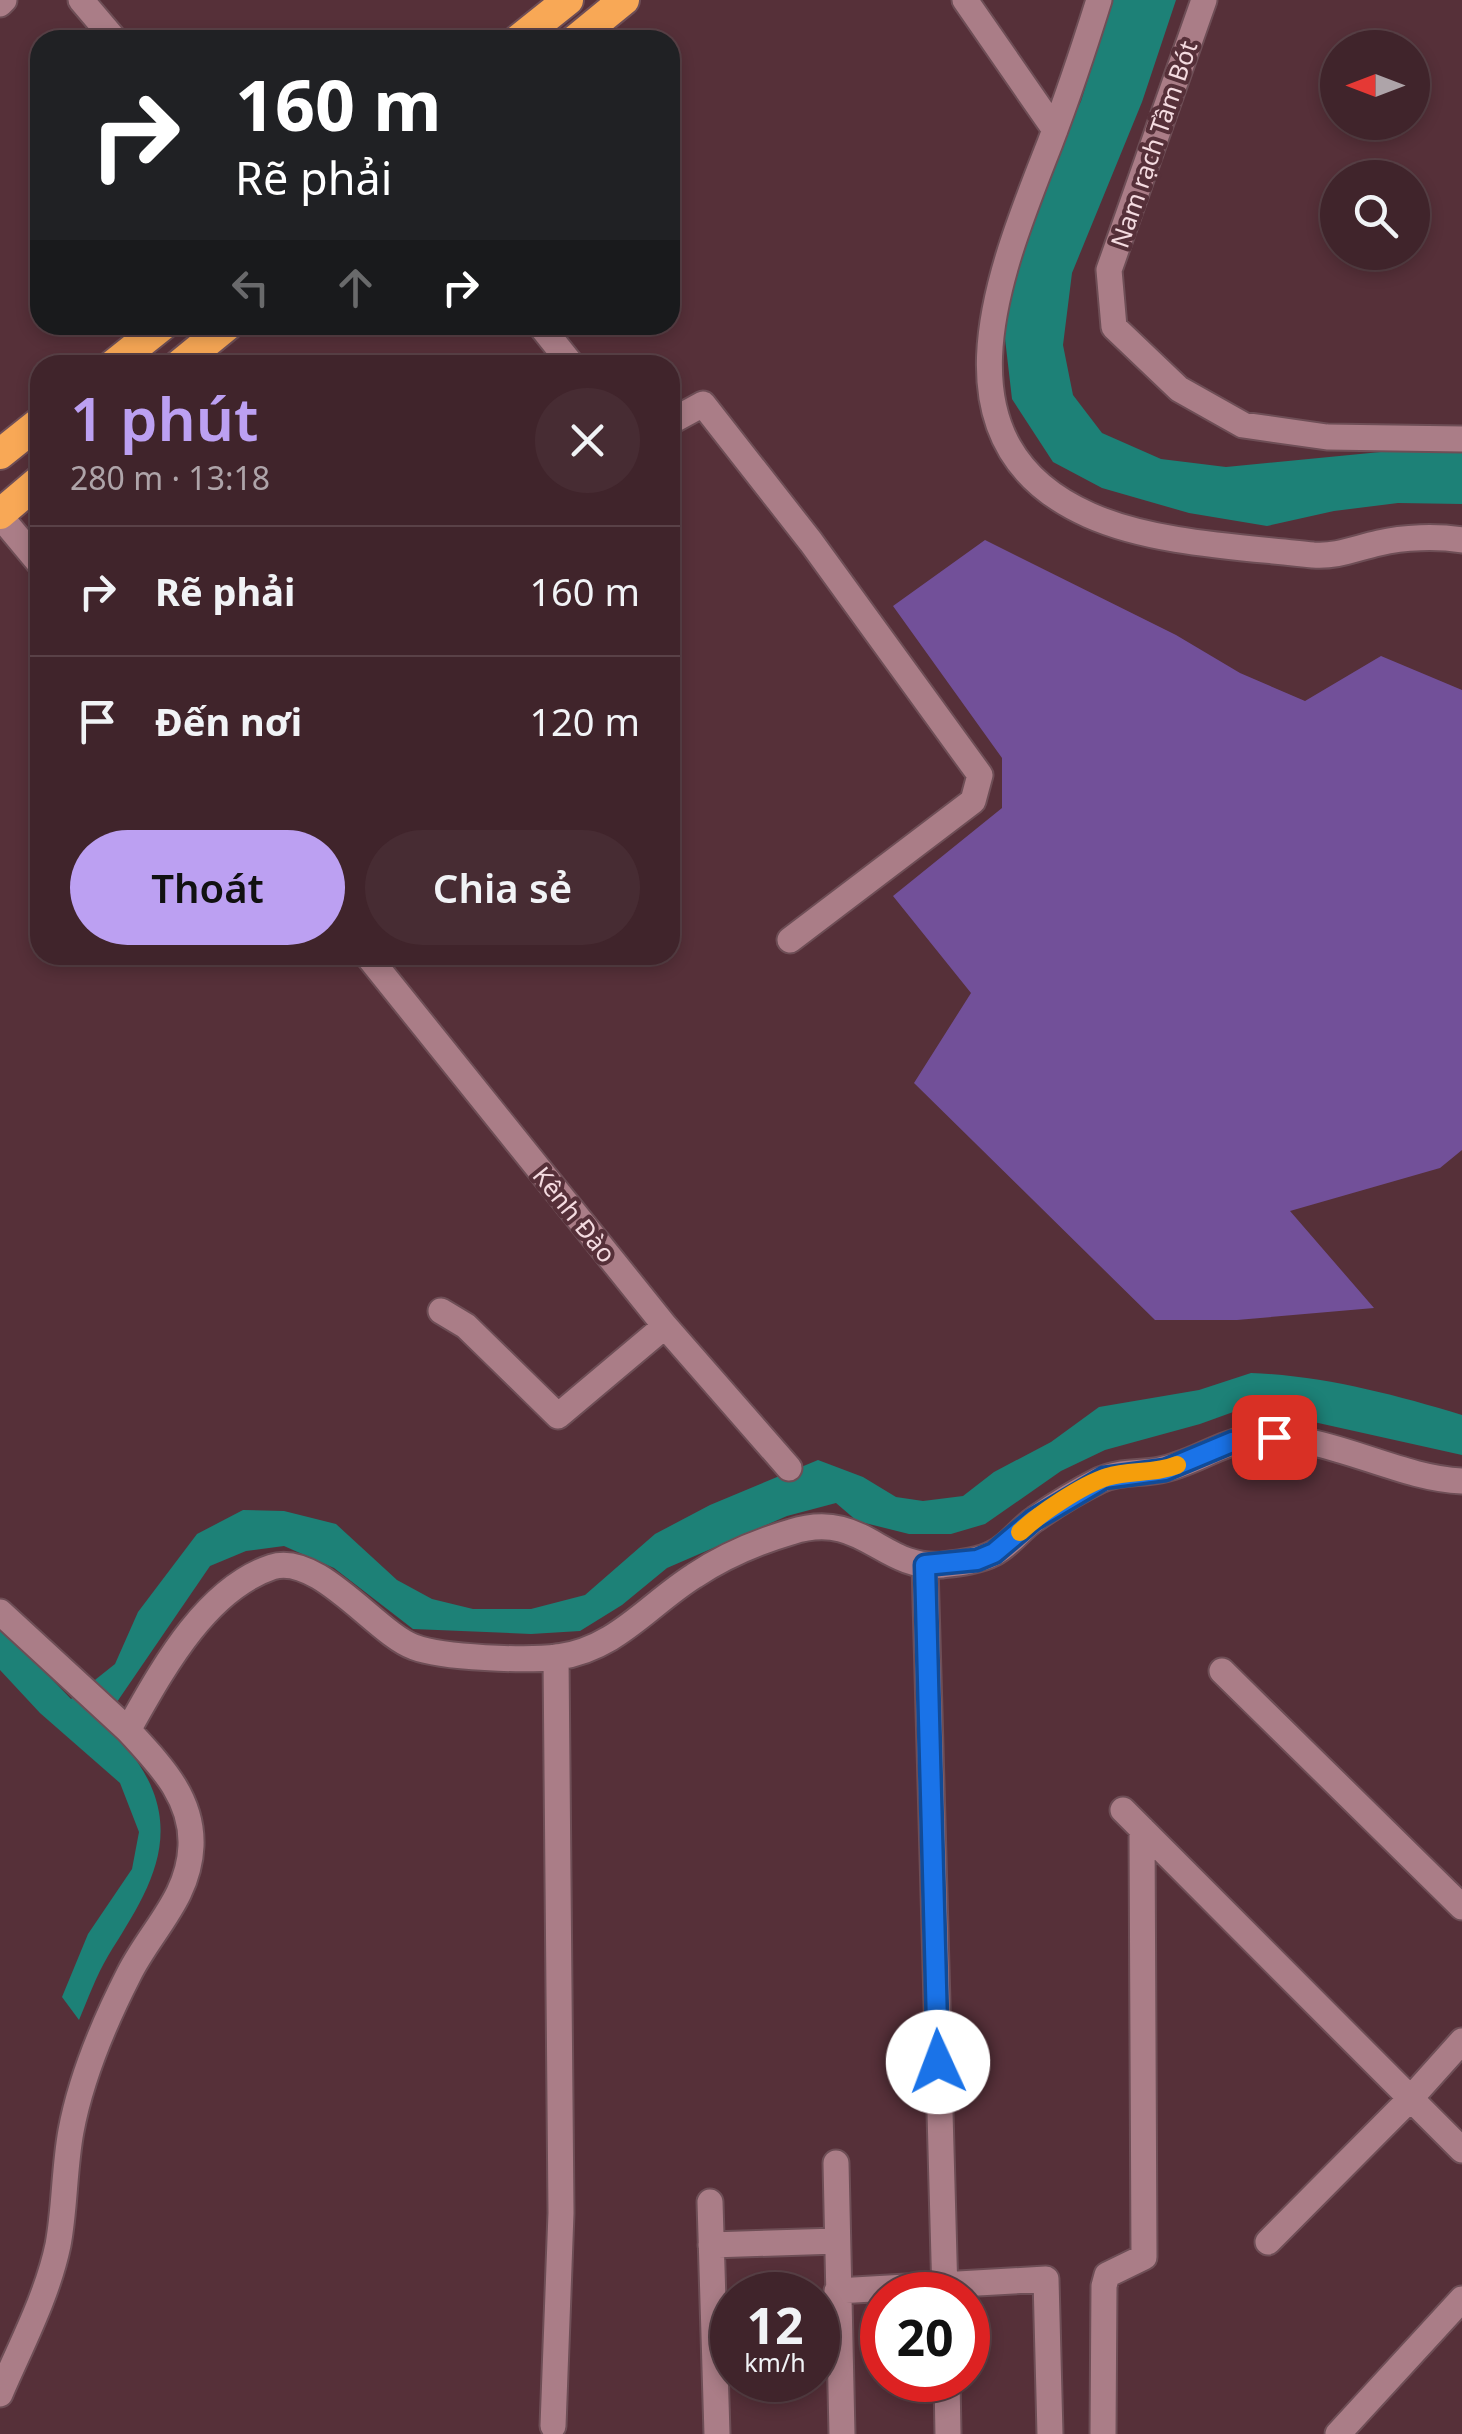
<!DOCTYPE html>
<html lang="vi">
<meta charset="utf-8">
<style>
body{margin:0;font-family:"Noto Sans",sans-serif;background:#472c33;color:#f1f3f6;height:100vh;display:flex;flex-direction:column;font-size:38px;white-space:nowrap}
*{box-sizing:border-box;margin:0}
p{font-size:32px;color:#aea4a9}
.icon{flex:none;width:55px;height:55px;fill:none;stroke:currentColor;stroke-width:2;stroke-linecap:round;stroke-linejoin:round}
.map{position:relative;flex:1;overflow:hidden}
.side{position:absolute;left:30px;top:355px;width:650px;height:610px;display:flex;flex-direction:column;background:#40242b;border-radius:30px;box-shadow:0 5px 15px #0003,0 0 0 2px #594147}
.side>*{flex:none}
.hud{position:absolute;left:30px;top:30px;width:650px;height:305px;border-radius:30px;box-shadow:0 5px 15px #0003,0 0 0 2px #594147;background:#202124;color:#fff;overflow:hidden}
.needle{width:65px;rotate:270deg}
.buttons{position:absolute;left:1320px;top:30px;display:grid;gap:20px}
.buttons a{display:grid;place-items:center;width:110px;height:110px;border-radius:50%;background:#40242b;box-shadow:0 5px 15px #0003,0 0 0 2px #594147;font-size:50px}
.speed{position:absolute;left:710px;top:2272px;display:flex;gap:20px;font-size:50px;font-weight:700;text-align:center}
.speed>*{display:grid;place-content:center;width:130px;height:130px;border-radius:50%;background:#40242b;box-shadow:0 5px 15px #0003,0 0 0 2px #594147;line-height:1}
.speed small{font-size:25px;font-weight:400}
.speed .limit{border:15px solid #d22;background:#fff;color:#111}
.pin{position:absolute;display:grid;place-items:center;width:85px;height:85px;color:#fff;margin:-42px;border-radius:20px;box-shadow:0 5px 15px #0006}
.me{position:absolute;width:110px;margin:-55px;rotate:358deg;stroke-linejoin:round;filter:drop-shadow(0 0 8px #0008)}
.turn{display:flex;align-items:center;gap:35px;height:210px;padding:0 40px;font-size:45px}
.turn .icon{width:130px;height:130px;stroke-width:2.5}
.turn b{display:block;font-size:70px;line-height:85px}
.lanes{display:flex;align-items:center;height:95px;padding:0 40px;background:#0003;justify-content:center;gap:50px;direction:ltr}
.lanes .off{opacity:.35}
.round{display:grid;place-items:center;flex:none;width:105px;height:105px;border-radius:52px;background:#472c33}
.headline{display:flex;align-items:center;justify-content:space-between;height:170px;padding:0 40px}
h1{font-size:60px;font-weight:600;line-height:75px;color:#bca0f2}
.button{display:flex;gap:20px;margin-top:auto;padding:20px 40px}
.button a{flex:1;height:115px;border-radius:60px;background:#bca0f2;color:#111;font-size:40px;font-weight:600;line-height:115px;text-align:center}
.button a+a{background:#472c33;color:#f1f3f6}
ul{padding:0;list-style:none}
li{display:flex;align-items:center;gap:30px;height:130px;padding:0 40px;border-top:2px solid #594147}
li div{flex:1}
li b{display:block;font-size:38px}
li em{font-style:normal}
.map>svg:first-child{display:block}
.green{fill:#725099}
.water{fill:#1d8177}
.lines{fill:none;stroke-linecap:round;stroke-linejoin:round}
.minor-casing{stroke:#6e4e56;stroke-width:29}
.highway-casing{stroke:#6e4e56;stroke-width:34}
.minor{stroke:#aa7d87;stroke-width:25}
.highway{stroke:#f8a856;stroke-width:30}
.route-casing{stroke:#114b97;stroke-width:25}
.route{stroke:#1a73e8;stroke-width:18}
.slow{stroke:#f59e0b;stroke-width:18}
.labels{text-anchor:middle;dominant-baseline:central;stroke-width:8;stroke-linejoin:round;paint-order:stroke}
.street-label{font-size:25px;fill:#f4dbe0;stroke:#563039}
</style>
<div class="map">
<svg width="1462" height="2434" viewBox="0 0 1462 2434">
<rect width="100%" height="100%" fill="#563039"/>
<path class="green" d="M985 540 1176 635 1240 673 1305 701 1381 656 1462 690V1150L1440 1168 1290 1211 1374 1308 1237 1320H1155L914 1083 971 993 893 896 1002 808V758L893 606Z"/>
<path class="water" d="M1113 0H1176L1142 102 1072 273 1063 345 1073 395 1102 433 1161 459 1226 467 1401 450 1462 449V504L1398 503 1334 511 1267 526 1189 513 1102 488 1053 462 1012 399 1004 330 1017 267 1042 188 1081 101Z
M1251 1373C1324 1376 1392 1394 1462 1415V1455L1247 1407 1200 1424 1105 1450 1061 1471 985 1524 951 1534H909L857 1521 836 1503 787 1516 667 1568 622 1605 580 1631 531 1634 413 1629 334 1568 284 1546 246 1551 210 1566 106 1718C121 1741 144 1766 153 1791 177 1853 139 1905 108 1956 96 1976 88 1999 79 2020L62 1997 88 1934 132 1869 139 1832 120 1783 40 1713 0 1670V1626L71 1699 115 1664 138 1612 197 1534 243 1510 284 1511 336 1524 397 1580 432 1599 473 1609H531L585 1595 655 1534 710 1505 818 1460 863 1477 896 1497 923 1501 963 1496 994 1472 1051 1442 1099 1407 1199 1390Z"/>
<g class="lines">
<defs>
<path id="minor" d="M81 0 115 40
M965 0 1055 130
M1099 0C1084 48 1068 96 1050 143 1002 266 925 442 1089 515 1154 544 1243 547 1313 555 1337 557 1356 548 1379 543 1404 537 1437 536 1462 540
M1204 0 1109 270 1114 327 1179 389 1243 425 1327 437 1462 439
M0 4 4 0
M540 325 572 365
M670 422 703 404 811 542 980 775 973 801 790 940
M0 516 40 564
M367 955 665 1326 789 1468
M441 1311 466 1326 558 1416 665 1326
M925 1565 945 2295
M0 1612 128 1730C161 1672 204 1590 272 1567 318 1552 377 1634 414 1647 443 1658 527 1661 558 1657 616 1649 648 1605 694 1576 724 1556 757 1542 791 1532 863 1509 881 1570 942 1565 959 1563 979 1561 994 1553 1010 1545 1020 1529 1035 1519 1055 1505 1078 1491 1100 1480 1119 1471 1140 1474 1160 1470 1193 1464 1220 1442 1254 1438 1324 1431 1394 1478 1462 1481
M1222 1671 1462 1907
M1123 1810 1462 2150
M836 2163 842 2434
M710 2202 717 2434
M1268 2242 1411 2098 1462 2041
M711 2245 837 2241
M837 2291 1046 2279 1050 2434
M947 2380 948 2434
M0 2394C21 2345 47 2297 58 2245 65 2208 64 2169 71 2131 81 2077 104 2023 129 1974 151 1930 189 1898 191 1846 193 1797 159 1764 128 1730
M553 2426 561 2213 556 1657
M1103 2434 1104 2286 1107 2275 1144 2257 1142 1829
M1338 2434 1462 2299"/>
<path id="highway" d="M518 40 568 0
M575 40 624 0
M113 365 163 325
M179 365 228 325
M0 454 40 422
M0 514 40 480"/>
</defs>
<use href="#minor" class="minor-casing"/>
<use href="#highway" class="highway-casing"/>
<use href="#minor" class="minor"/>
<use href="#highway" class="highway"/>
</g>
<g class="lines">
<defs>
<path id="route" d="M938 2062 925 1565 977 1560 994 1553 1033 1520 1104 1478 1165 1470 1232 1442 1274 1437"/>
</defs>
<use href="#route" class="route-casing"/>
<use href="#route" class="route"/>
<path class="slow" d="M1020 1532C1039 1514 1082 1485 1107 1477 1130 1470 1155 1474 1177 1465"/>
</g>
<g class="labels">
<g class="street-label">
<text transform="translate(1153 144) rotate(-71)">Nam rạch Tầm Bót</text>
<text transform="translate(575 1214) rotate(51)">Kênh Đào</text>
</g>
</g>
</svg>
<div class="buttons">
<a><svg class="needle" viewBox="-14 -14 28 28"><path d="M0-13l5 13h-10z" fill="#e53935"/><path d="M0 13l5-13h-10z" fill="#aea4a9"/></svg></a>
<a><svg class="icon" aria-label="search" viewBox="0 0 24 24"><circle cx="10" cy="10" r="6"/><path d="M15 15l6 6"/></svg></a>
</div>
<div class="speed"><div>12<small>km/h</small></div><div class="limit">20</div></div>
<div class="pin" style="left:1274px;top:1437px;background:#d93025"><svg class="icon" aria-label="arrive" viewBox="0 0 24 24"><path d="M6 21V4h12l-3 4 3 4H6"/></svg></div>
<svg class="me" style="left:938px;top:2062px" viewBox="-20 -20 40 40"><circle r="19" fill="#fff"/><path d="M0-13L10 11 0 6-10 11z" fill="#1a73e8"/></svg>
<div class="hud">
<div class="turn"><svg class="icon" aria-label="right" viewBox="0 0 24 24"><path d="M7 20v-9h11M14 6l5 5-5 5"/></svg><div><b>160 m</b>Rẽ phải</div></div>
<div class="lanes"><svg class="icon off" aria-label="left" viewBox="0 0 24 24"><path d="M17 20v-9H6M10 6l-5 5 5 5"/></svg><svg class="icon off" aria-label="ahead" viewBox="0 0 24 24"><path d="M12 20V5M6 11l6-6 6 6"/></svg><svg class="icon" aria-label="right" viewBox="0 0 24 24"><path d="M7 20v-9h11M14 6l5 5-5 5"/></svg></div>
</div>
<section class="side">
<div class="headline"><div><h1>1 phút</h1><p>280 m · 13:18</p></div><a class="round"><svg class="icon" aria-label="close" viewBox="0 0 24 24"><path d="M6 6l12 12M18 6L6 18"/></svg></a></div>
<ul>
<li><svg class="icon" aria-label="right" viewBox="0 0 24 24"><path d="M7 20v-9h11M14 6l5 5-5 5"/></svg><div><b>Rẽ phải</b></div><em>160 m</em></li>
<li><svg class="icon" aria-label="arrive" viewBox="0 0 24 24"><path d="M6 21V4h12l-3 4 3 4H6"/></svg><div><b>Đến nơi</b></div><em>120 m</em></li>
</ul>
<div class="button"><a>Thoát</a><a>Chia sẻ</a></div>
</section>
</div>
